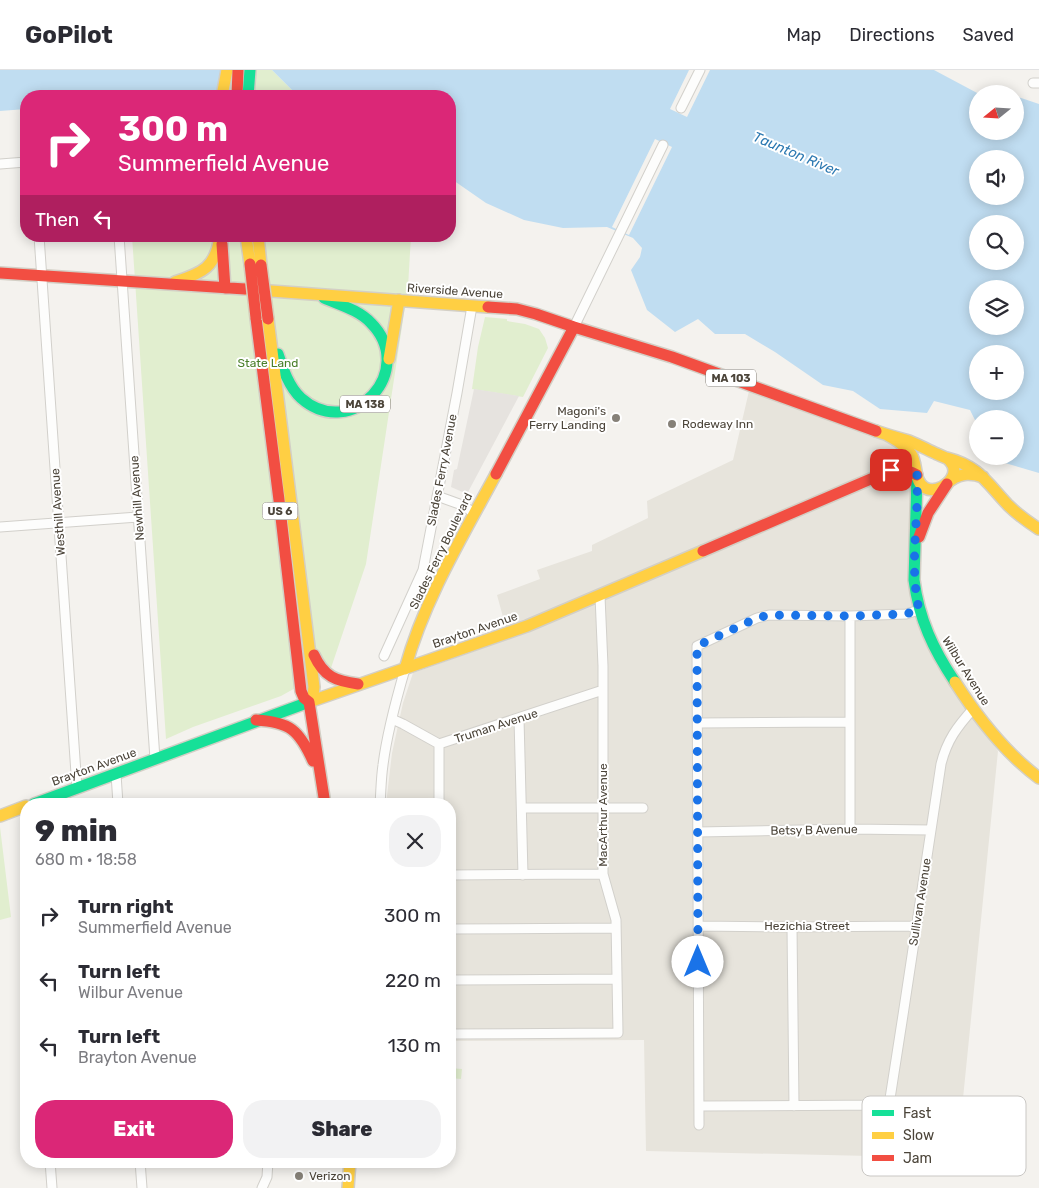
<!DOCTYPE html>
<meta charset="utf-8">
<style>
body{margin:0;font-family:Rubik,sans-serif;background:#f2f2f3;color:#2b2b33;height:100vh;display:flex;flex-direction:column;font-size:19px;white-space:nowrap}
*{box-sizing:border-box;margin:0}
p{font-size:16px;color:#7c7c81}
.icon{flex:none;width:28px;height:28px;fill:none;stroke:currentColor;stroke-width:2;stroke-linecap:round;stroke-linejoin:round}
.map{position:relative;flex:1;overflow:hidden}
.side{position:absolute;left:20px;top:728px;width:436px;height:370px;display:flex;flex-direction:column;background:#fff;border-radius:20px;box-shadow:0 2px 12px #0003}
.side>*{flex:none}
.guide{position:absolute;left:20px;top:20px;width:436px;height:152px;border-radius:20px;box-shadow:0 2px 12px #0003;background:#db2777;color:#fff;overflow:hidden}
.needle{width:32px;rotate:252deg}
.controls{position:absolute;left:969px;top:15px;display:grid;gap:10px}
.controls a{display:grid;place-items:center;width:55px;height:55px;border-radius:50%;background:#fff;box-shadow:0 2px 12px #0003;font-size:25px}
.pin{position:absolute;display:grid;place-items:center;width:42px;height:42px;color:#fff;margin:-21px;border-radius:10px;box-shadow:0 2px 8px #0006}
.me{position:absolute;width:55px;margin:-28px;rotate:0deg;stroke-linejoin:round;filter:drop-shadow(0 0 4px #0008)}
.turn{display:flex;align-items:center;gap:18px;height:105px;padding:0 15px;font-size:22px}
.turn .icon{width:65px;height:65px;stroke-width:2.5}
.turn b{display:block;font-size:35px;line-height:42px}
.then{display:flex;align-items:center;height:48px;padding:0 15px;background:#0003;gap:10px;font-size:19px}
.round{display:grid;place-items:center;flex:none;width:52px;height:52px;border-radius:20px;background:#f2f2f3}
.summary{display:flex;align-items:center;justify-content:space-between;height:85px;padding:0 15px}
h1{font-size:30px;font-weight:800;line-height:38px}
.cta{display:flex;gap:10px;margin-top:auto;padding:10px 15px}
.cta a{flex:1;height:58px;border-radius:20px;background:#db2777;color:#fff;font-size:20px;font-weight:800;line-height:58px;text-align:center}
.cta a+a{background:#f2f2f3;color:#2b2b33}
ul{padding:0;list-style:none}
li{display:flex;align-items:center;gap:15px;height:65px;padding:0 15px}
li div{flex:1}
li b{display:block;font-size:19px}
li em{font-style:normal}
header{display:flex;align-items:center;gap:30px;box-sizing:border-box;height:70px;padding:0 25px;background:#fff;border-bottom:1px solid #e1e1e2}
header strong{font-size:24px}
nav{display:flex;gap:28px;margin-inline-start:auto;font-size:18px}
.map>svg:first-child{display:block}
.residential{fill:#e7e4dc}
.green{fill:#e1eecf}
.parking{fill:#e6e3df}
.water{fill:#c0ddf1;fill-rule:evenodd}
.pier{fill:#f4f2ee}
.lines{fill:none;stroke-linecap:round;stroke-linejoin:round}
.street-casing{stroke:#d2d0cb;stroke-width:11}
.fast-casing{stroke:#d3cfc5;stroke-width:14}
.slow-casing{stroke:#d3cfc5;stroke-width:14}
.jam-casing{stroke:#d3cfc5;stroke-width:14}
.street{stroke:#fdfdfc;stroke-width:9}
.fast{stroke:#16e098;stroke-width:11}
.slow{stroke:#ffcf43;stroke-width:11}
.jam{stroke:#f24e42;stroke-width:11}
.jam-bridge-casing{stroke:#d6cebb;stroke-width:14;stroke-linecap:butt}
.jam-bridge{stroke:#f24e42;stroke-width:11}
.route{stroke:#1a73e8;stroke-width:9;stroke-dasharray:0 16.2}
.poi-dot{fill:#868178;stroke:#fff;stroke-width:2}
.labels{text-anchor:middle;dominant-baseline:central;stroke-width:4;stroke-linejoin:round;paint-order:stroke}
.shield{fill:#fff;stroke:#817c74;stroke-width:1}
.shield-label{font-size:11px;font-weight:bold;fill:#4b4439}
.street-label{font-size:12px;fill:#4b4439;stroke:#fff}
.park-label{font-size:12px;fill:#4a7f2a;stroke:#fff}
.poi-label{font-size:12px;fill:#4b4439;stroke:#fff;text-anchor:start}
.water-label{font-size:14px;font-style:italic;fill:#2e7ab2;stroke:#fff}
.key{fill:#fff;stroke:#c9c7c4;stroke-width:1}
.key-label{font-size:14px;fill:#4b4439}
</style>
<header>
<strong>GoPilot</strong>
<nav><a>Map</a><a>Directions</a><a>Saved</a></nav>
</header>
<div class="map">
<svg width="1039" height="1118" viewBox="0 0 1039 1118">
<rect width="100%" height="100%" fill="#f4f2ee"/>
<path class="residential" d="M749 321 896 373 909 390 913 432 908 514 916 551 936 595 998 681 957 1088 646 1081 644 970 450 971V734H386L392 683 403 633 413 603 509 569 497 525 540 509 537 500 592 481V475L648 448 647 431 733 390Z"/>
<path class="green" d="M257 0H272L298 26H222Z
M132 166H411L408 217 366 494 331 598 281 626 193 657 166 669Z
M485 247 507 249V251L525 254 539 259 545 268 548 278 523 327 472 319 478 277Z
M0 757 11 847 0 850Z
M450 998 462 999 461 1009 450 1008Z"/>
<path class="parking" d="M474 319 519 326 467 424 451 417 454 400 457 399Z"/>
<path class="water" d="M0 0H257L222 26H26V39L0 41Z
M272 0H934L979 24H978V61H1015V26L1039 34V403L998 391 995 386H1015V349H978L977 354 970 340 934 331 927 343 880 339 853 321 823 315 775 282 745 264H715L698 249 675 262 647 240 631 200 640 187 642 178 633 168 607 157 563 158 524 150 486 133 450 108V26H298ZM978 89H1015V126H978ZM978 154H1015V191H978ZM978 219H1015V256H978ZM978 284H1015V321H978Z"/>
<path class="pier" d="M689 0H710L687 47 670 39Z
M655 69 672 77 629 165 612 157Z"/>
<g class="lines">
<defs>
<path id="street" d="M1033 13H1039
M681 38 700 0
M0 94 26 92
M39 166 77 718
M119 166 155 689
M574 257 663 75
M437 426 462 435 474 443
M0 457 138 447
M850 546V759
M384 586 423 500 457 323 472 236
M519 648 523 805
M392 649 403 654 439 674 603 620
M698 653 850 652
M116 704 118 734
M380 734C381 721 381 708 383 695 387 662 396 630 405 599
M439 734V674
M522 738H643
M698 762 850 759 931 760
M450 805 603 804
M698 856 792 857 916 856
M792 857 794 1036
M450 859 616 858
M450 910 617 909
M450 964 618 963 616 850 603 804V596L600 526
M889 1035 903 945 941 694C947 670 957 657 973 639
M700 1036 889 1035 932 1036
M699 1055 697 576 757 548 769 545 850 546 906 544 919 540
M50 1091 52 1118
M140 1091 142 1118
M262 1118 267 1107 268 1091"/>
<path id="fast" d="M248 26 250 0
M278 284C283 299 289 317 301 328 352 373 418 300 371 253 359 240 340 235 324 228
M917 407 914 510C919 549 933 579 955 612
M34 734 309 632"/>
<path id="slow" d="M222 26 227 0
M246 166 250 194
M258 166 261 195
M175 212C203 203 216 197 220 166
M245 219 488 237
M268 249 314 617 313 625 309 632
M389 289 399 230
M876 361C887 365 898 368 909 371 919 375 928 380 937 384 941 386 948 388 950 391 963 405 940 426 925 418 913 411 918 394 911 384 905 375 896 370 887 365
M947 388C979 396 987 413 1008 435 1017 444 1028 452 1039 459
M951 410C962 403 971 403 983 407
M405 599C424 530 462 467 496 404
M955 612C978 648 1004 682 1039 708
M309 632 527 556 703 481
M0 746 26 736
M348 1118 350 1091"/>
<path id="jam" d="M237 26 238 0
M222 174 225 218
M0 203 245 219
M488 237 517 239 536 244 574 257 672 287 876 361
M256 248 279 430 301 621 304 628 309 632
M496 404 574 257
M919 467 928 443 947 414
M703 481 887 402C898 398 907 399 917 405
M314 585C324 607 336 611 358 614
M309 632 325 734
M256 650C290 652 299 660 313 691"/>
</defs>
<use href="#street" class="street-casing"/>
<use href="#fast" class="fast-casing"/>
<use href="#slow" class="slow-casing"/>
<use href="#jam" class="jam-casing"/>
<use href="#street" class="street"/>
<use href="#fast" class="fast"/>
<use href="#slow" class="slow"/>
<use href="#jam" class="jam"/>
<defs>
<path id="jam-bridge" d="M250 194 256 248
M261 195 268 249"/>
</defs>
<use href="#jam-bridge" class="jam-bridge-casing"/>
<use href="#jam-bridge" class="jam-bridge"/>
</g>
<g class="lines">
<path class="route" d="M698 892 697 576 757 548 769 545 850 546 906 544 919 540C909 494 919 451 917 405 908 399 901 397 891 400"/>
</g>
<g class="poi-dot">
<circle cx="616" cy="348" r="5"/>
<circle cx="672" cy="354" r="5"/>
<circle cx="299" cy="1106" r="5"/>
</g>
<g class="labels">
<g class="shield">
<rect x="706" y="299.5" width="50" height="17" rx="4"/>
<rect x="340" y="325.5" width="50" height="17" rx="4"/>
<rect x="262.5" y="432.5" width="35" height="17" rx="4"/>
</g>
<g class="shield-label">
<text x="731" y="308">MA 103</text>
<text x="365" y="334">MA 138</text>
<text x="280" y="441">US 6</text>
</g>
<g class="street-label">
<text transform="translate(455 221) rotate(4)">Riverside Avenue</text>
<text transform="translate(442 400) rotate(-79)">Slades Ferry Avenue</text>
<text transform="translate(137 428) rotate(-94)">Newhill Avenue</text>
<text transform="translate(58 442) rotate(-94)">Westhill Avenue</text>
<text transform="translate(441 481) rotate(-64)">Slades Ferry Boulevard</text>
<text transform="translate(475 560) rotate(-19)">Brayton Avenue</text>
<text transform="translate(966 601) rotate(58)">Wilbur Avenue</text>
<text transform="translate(496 656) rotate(-18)">Truman Avenue</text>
<text transform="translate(94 697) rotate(-20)">Brayton Avenue</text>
<text transform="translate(603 745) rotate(-90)">MacArthur Avenue</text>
<text transform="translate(814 760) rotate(-1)">Betsy B Avenue</text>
<text transform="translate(920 832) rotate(-81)">Sullivan Avenue</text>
<text x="807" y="856">Hezichia Street</text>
</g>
<g class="park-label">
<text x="268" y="293">State Land</text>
</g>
<g class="poi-label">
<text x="606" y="341" text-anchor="end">Magoni's<tspan x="606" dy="14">Ferry Landing</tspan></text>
<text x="682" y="354">Rodeway Inn</text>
<text x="309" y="1106">Verizon</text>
</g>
<g class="water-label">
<text transform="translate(796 84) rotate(23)">Taunton River</text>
</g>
</g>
<rect x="862" y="1026" width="164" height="80" rx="8" class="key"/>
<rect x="872" y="1040" width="22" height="6" fill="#16e098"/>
<rect x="872" y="1062" width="22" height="7" fill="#ffcf43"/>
<rect x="872" y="1085" width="22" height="6" fill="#f24e42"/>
<g class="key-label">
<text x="903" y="1048">Fast</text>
<text x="903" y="1070">Slow</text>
<text x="903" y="1093">Jam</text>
</g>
</svg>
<div class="controls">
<a><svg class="needle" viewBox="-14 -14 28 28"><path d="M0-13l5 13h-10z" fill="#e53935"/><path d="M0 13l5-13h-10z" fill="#7c7c81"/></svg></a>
<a><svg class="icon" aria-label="sound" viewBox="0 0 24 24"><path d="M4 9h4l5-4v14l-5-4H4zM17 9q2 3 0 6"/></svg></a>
<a><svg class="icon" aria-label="search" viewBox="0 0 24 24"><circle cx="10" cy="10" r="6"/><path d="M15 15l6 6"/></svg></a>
<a><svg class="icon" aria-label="layers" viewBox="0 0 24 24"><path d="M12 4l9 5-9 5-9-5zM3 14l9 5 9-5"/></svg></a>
<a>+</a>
<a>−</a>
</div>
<div class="pin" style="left:891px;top:400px;background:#d93025"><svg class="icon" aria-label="arrive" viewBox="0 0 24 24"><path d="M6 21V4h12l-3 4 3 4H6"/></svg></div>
<svg class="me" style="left:698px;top:892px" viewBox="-20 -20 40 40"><circle r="19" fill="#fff"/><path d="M0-13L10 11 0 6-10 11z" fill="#1a73e8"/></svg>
<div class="guide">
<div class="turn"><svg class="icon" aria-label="right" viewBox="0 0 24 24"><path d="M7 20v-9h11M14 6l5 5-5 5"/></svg><div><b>300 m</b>Summerfield Avenue</div></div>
<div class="then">Then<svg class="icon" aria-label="left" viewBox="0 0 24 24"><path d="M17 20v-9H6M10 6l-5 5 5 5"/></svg></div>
</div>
<section class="side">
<div class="summary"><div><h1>9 min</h1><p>680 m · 18:58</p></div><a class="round"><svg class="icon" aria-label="close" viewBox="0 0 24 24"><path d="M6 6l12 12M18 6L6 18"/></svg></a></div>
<ul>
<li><svg class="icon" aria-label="right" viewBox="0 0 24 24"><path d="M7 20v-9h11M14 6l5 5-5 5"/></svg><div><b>Turn right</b><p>Summerfield Avenue</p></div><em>300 m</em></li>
<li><svg class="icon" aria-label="left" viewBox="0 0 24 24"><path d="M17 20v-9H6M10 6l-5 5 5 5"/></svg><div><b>Turn left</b><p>Wilbur Avenue</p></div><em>220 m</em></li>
<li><svg class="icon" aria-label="left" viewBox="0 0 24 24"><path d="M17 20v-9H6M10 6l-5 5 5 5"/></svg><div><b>Turn left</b><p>Brayton Avenue</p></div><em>130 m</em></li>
</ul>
<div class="cta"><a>Exit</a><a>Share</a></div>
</section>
</div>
